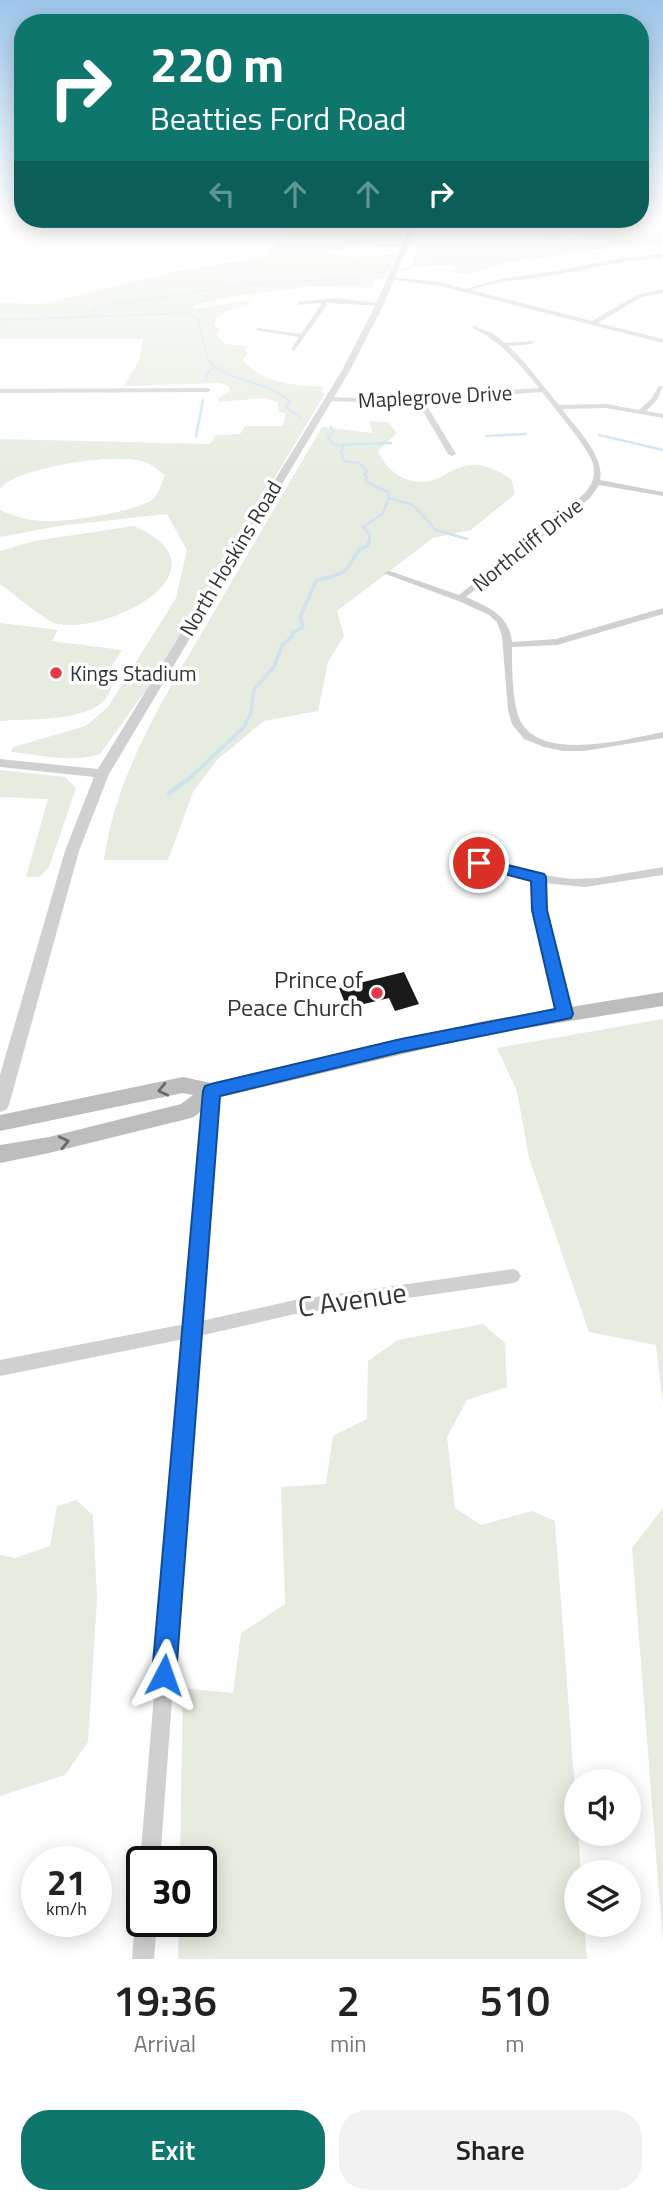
<!DOCTYPE html>
<style>
body{margin:0;font-family:"Titillium Web",sans-serif;background:#f2f2f2;color:#222;height:100vh;display:flex;flex-direction:column;font-size:26px;white-space:nowrap}
*{box-sizing:border-box;margin:0}
p{font-size:23px;color:#767676}
.icon{flex:none;width:38px;height:38px;fill:none;stroke:currentColor;stroke-width:2;stroke-linecap:round;stroke-linejoin:round}
.map{position:relative;height:1959px;overflow:hidden}
.drawer{display:flex;flex-direction:column;background:#fff;flex:1}
.drawer>*{flex:none}
.hud{position:absolute;left:14px;top:14px;width:635px;height:214px;border-radius:28px;box-shadow:0 4px 18px #0003;background:#0f766e;color:#fff;overflow:hidden}
.controls{position:absolute;left:564px;top:1769px;display:grid;gap:14px}
.controls a{display:grid;place-items:center;width:77px;height:77px;border-radius:50%;background:#fff;box-shadow:0 4px 18px #0003;font-size:35px}
.speed{position:absolute;left:21px;top:1846px;display:flex;gap:14px;font-size:35px;font-weight:700;text-align:center}
.speed>*{display:grid;place-content:center;width:91px;height:91px;border-radius:50%;background:#fff;box-shadow:0 4px 18px #0003;line-height:1}
.speed small{font-size:18px;font-weight:400}
.speed .limit{border:4px solid #111;border-radius:10px;background:#fff;color:#111}
.pin{position:absolute;display:grid;place-items:center;width:60px;height:60px;color:#fff;margin:-30px;border:4px solid #fff;border-radius:50%;box-shadow:0 2px 7px #0007}
.me{position:absolute;width:77px;margin:-38px;rotate:4deg;stroke-linejoin:round;filter:drop-shadow(0 0 5px #0008)}
.turn{display:flex;align-items:center;gap:24px;height:147px;padding:0 21px;font-size:32px}
.turn .icon{width:91px;height:91px;stroke-width:2.5}
.turn b{display:block;font-size:49px;line-height:60px}
.lanes{display:flex;align-items:center;height:66px;padding:0 21px;background:#0003;justify-content:center;gap:35px;direction:ltr}
.lanes .off{opacity:.35}
.eta{display:flex;justify-content:space-evenly;align-items:center;height:119px;text-align:center}
.eta b{font-size:42px;font-weight:600;line-height:49px}
.button{display:flex;gap:14px;margin-top:auto;padding:14px 21px}
.button a{flex:1;height:80px;border-radius:28px;background:#0f766e;color:#fff;font-size:28px;font-weight:600;line-height:80px;text-align:center}
.button a+a{background:#f2f2f2;color:#222}
.map>svg:first-child{display:block}
.green{fill:#e6ecdf}
.lines{fill:none;stroke-linecap:round;stroke-linejoin:round}
.stream-far3{stroke:#cfe2ee;stroke-width:2}
.stream-far2{stroke:#cfe2ee;stroke-width:2.5}
.stream-far1{stroke:#cfe2ee;stroke-width:3.5}
.stream{stroke:#cfe2ee;stroke-width:4.5}
.building{fill:#1a1a1a}
.minor{fill:#d0d0d0;fill-rule:evenodd}
.tertiary{fill:#d0d0d0;fill-rule:evenodd}
.secondary{fill:#bdbdbd;fill-rule:evenodd}
.oneway{stroke:#6a6a6a}
.route{fill:#1a73e8;stroke:#114b97;stroke-width:2}
.poi-dot{fill:#e63946;stroke:#fff;stroke-width:2.5}
.labels{text-anchor:middle;dominant-baseline:central;stroke-width:7;stroke-linejoin:round;paint-order:stroke}
.far-street-label{font-size:21px;fill:#333;stroke:#fff}
.far-poi-label{font-size:21px;fill:#333;stroke:#fff;text-anchor:start}
.poi-label{font-size:24px;fill:#333;stroke:#fff;text-anchor:end}
.near-street-label{font-size:28px;fill:#333;stroke:#fff}
</style>
<div class="map">
<svg width="663" height="1959" viewBox="0 0 663 1959">
<rect width="100%" height="100%" fill="#fff"/>
<path class="green" d="M284 219 374 222 388 219 412 220 399 247 360 246 324 253 352 257 397 254 385 278 375 280 371 289 357 286H313L229 297 195 305V309L250 300 247 306 226 311 216 318 214 326 219 328 217 336 225 344 248 346 245 351 248 352 243 360C264 384 293 385 324 387L321 391 325 394 153 680 100 754C71 763 41 755 11 752L13 747 86 726 108 707 176 598 187 550 167 514 59 526 0 537V510C14 516 26 520 42 521 62 523 138 512 153 499 159 494 162 482 165 475 159 472 153 465 147 463 122 451 14 467 0 489V439L210 444 216 435 240 434 245 426H283L286 413 278 412V403L266 398 218 402 220 397 230 391 229 386 219 383 124 386 140 359 143 339H0V303L42 304 182 270 268 256 269 250 287 235 278 229 291 226Z
M663 229V244L617 247 508 263 468 274 455 273 453 270 459 269 454 265 411 266 417 248 421 244 542 238 543 235 568 238 621 234 619 231Z
M369 421 388 422 397 433 378 451C387 471 406 486 430 481 444 478 454 466 471 465 487 464 498 471 511 479L515 494 471 530 433 538 337 611 344 636 328 662 318 711 264 721 217 760 193 792 168 860H104C115 774 168 691 211 617 248 554 285 490 322 427L373 433Z
M134 526C233 569 112 634 57 624 46 621 11 592 0 584V551L34 541Z
M0 623 58 630 52 641 122 650 111 667C125 727 34 717 0 721Z
M0 770 65 777 76 788 49 867 39 877H26L48 799 0 797Z
M663 1019V1405L656 1345 589 1332 529 1158 517 1091 497 1048Z
M483 1324 505 1343 507 1387 467 1400 447 1437 455 1508 481 1525 532 1511 555 1521 581 1872H576V1925H584L587 1959H178L179 1922H201V1862H180L183 1688 233 1693 241 1633 285 1604 281 1487 326 1484 333 1436 367 1419 368 1361 398 1340Z
M76 1500 93 1515 97 1599 88 1742 65 1775 0 1796V1555L15 1558 50 1546 57 1506Z
M663 1508V1944L632 1548Z"/>
<g class="lines">
<path class="stream-far3" d="M403 269 448 261 488 262 615 242 655 243 663 239
M92 314 95 308 115 302H131L242 285 354 278 384 272
M0 320 188 313 197 318 208 359"/>
<path class="stream-far2" d="M207 358C228 385 266 378 290 402L286 407 301 418
M206 380 207 373 215 366
M331 427 333 432 328 438 335 445 391 443
M599 435 663 450
M196 436 203 400
M486 436 526 434
M344 446 341 452 344 461 359 463 367 471 364 474 367 477 365 481 388 492 389 498 413 505 436 530 467 539
M369 543 370 535 363 527 382 514 389 498"/>
<path class="stream-far1" d="M190 778 243 728 251 713 254 689 274 667 282 645 292 637V633L303 627 300 617 316 581C325 578 337 576 344 571 355 564 353 548 368 546L369 541"/>
<path class="stream" d="M169 793 193 776"/>
</g>
<path class="building" d="M404 972 419 1004 395 1011 389 998 347 1008 339 988Z"/>
<g class="lines">
<path class="minor" d="M648 215H663V216L640 219H638Z
M592 219H637L496 224 413 221 496 222Z
M663 254V258C627 260 592 268 556 275 527 280 499 280 471 290L592 321 637 295 663 289V293L641 297 598 323 663 339V343L440 286 388 279 391 277 440 282 465 289 500 279 556 271 623 258Z
M336 298 384 304 381 306 326 303 327 305 294 351 291 349 299 337 255 330 258 328 301 334 321 305V303L299 305 297 302Z
M473 326 492 333 505 343 534 341 532 344 509 346 525 363 559 405 606 404 639 410 651 399 659 386H663L657 400 646 411 663 414V418L606 408 562 409C576 428 605 456 600 480L663 492V496L599 485 590 498 466 597C489 607 509 615 512 642L556 639 663 608V614L557 645 512 647C512 668 512 704 521 722 543 762 627 739 663 732V738L584 751H563L544 747 524 739 512 724 508 710 502 636 497 622 489 615 461 602 383 573 390 571 459 595 584 494C592 485 596 476 593 464 590 450 552 405 542 392L424 401 456 454 452 456 448 454 417 401 395 403 328 401 325 399 328 397 395 399 539 388C520 364 501 342 473 328Z
M0 389 208 388 211 390 208 392 0 393Z
M479 859 543 875 572 879 598 878 663 867V875L585 887 544 883 546 910 571 1014 569 1017H561L559 1014 534 910 533 881 475 866 473 863 475 860Z
M211 1086 216 1087 218 1091 201 1321 295 1300 513 1269 518 1271 521 1276 518 1281 513 1283 295 1314 199 1336 160 1862H142V1867L140 1862 184 1339 0 1376V1360L185 1324 204 1091 206 1087Z
M142 1913V1922H157L154 1959H132L135 1922 138 1914Z"/>
<path class="tertiary" d="M413 219H419L383 306 349 372 109 774 79 851 9 1105 6 1110 0 1112V1075L65 851 94 777 0 767V759L98 769 341 372 375 306Z"/>
<path class="secondary" d="M663 992V1006L484 1035 217 1098 194 1117 187 1119 49 1153 0 1163V1145L49 1137 181 1104 193 1095 183 1093 0 1131V1115L183 1077 211 1083 484 1021Z"/>
</g>
<defs><path id="oneway-chevron" d="M-2-3.5L2.5 0L-2 3.5" fill="none" stroke-width="1.6" stroke-linecap="round" stroke-linejoin="round" transform="scale(1.75)"/></defs>
<g class="oneway">
<use href="#oneway-chevron" transform="translate(163 1090) rotate(167)"/>
<use href="#oneway-chevron" transform="translate(64 1142) rotate(-13)"/>
</g>
<linearGradient id="sky" x2="0" y2="1"><stop stop-color="#9ec6ea"/><stop offset="0.44" stop-color="#fff"/><stop offset="1" stop-color="#fff" stop-opacity="0"/></linearGradient>
<rect width="663" height="490" fill="url(#sky)"/>
<path class="route" d="M479 858 544 874 546 877 547 910 573 1014 571 1018 401 1052 220 1096 176 1675 173 1684 164 1687 155 1684 152 1675 203 1091 205 1086 211 1084 401 1039 555 1009 532 910 531 881 474 866 472 863Z"/>
<g class="poi-dot">
<circle cx="56" cy="673" r="7"/>
<circle cx="377" cy="993" r="7"/>
</g>
<g class="labels">
<g class="far-street-label">
<text transform="translate(435 396) rotate(-3)">Maplegrove Drive</text>
<text transform="translate(527 544) rotate(-39)">Northcliff Drive</text>
<text transform="translate(230 558) rotate(-59)">North Hoskins Road</text>
</g>
<g class="far-poi-label">
<text x="70" y="673">Kings Stadium</text>
</g>
<g class="poi-label">
<text x="363" y="979">Prince of<tspan x="363" dy="28">Peace Church</tspan></text>
</g>
<g class="near-street-label">
<text transform="translate(352 1299) rotate(-8)">C Avenue</text>
</g>
</g>
</svg>
<div class="controls">
<a><svg class="icon" aria-label="sound" viewBox="0 0 24 24"><path d="M4 9h4l5-4v14l-5-4H4zM17 9q2 3 0 6"/></svg></a>
<a><svg class="icon" aria-label="layers" viewBox="0 0 24 24"><path d="M12 4l9 5-9 5-9-5zM3 14l9 5 9-5"/></svg></a>
</div>
<div class="speed"><div>21<small>km/h</small></div><div class="limit">30</div></div>
<div class="pin" style="left:479px;top:863px;background:#d93025"><svg class="icon" aria-label="arrive" viewBox="0 0 24 24"><path d="M6 21V4h12l-3 4 3 4H6"/></svg></div>
<svg class="me" style="left:164px;top:1675px" viewBox="-20 -20 40 40"><path d="M0-17L14 15 0 8-14 15z" fill="#1a73e8" stroke="#fff" stroke-width="4"/></svg>
<div class="hud">
<div class="turn"><svg class="icon" aria-label="right" viewBox="0 0 24 24"><path d="M7 20v-9h11M14 6l5 5-5 5"/></svg><div><b>220 m</b>Beatties Ford Road</div></div>
<div class="lanes"><svg class="icon off" aria-label="left" viewBox="0 0 24 24"><path d="M17 20v-9H6M10 6l-5 5 5 5"/></svg><svg class="icon off" aria-label="ahead" viewBox="0 0 24 24"><path d="M12 20V5M6 11l6-6 6 6"/></svg><svg class="icon off" aria-label="ahead" viewBox="0 0 24 24"><path d="M12 20V5M6 11l6-6 6 6"/></svg><svg class="icon" aria-label="right" viewBox="0 0 24 24"><path d="M7 20v-9h11M14 6l5 5-5 5"/></svg></div>
</div>
</div>
<section class="drawer">
<div class="eta">
<div><b>19:36</b><p>Arrival</p></div>
<div><b>2</b><p>min</p></div>
<div><b>510</b><p>m</p></div>
</div>
<div class="button"><a>Exit</a><a>Share</a></div>
</section>
